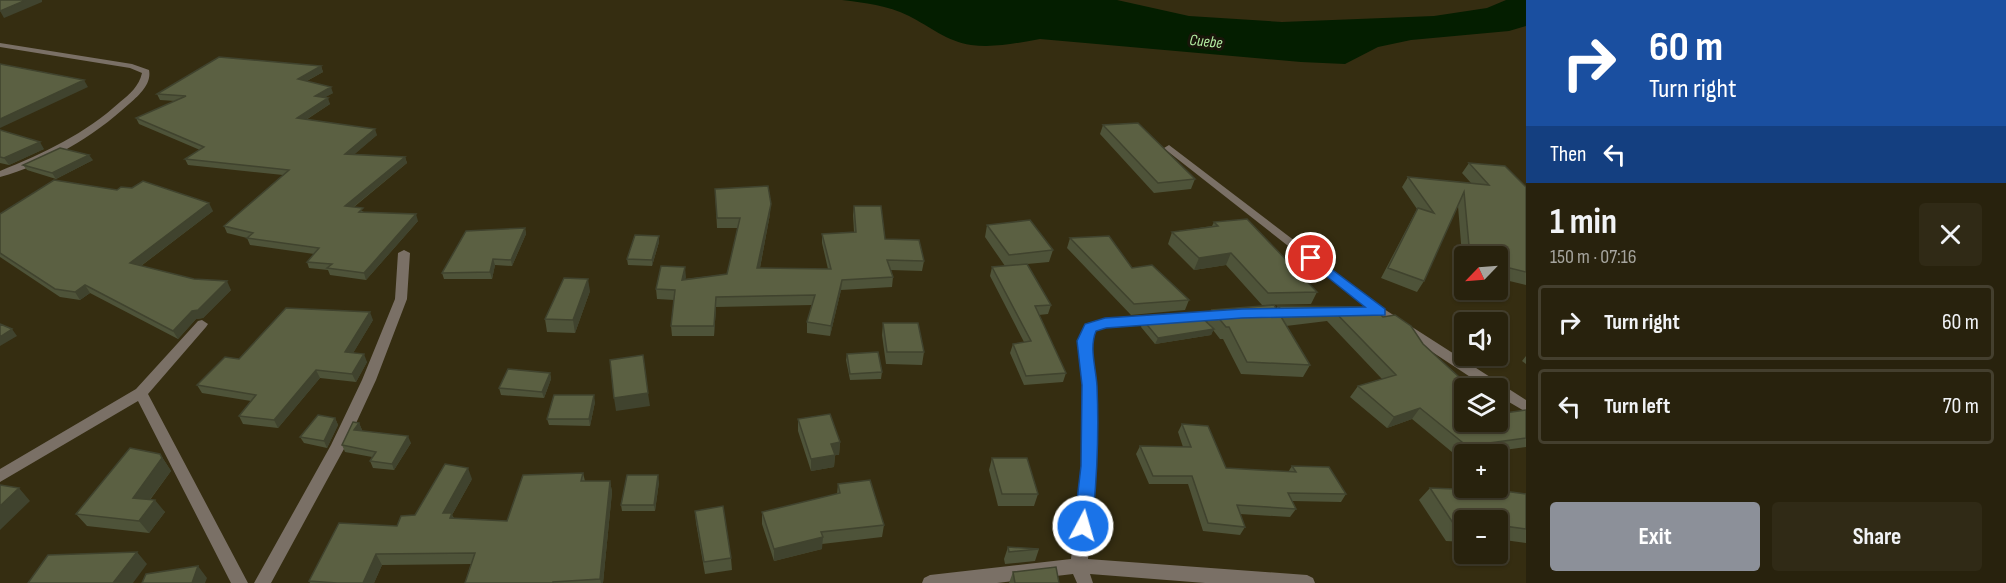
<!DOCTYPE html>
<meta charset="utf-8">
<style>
body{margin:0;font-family:"Sofia Sans Condensed",sans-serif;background:#302a16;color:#f1f3f6;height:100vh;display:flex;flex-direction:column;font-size:22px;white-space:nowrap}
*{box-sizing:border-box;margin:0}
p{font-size:20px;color:#a5a49d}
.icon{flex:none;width:33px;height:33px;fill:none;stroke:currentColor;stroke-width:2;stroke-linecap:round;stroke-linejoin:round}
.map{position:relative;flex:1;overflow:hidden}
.side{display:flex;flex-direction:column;background:#28220d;width:480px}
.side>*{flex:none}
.top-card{background:#1a4fa0;color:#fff;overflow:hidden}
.needle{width:39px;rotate:245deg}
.tools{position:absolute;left:1454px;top:246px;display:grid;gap:12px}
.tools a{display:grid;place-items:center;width:54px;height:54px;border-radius:6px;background:#28220d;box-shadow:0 2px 4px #0004,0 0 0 2px #443f2e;font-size:30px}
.pin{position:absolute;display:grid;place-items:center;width:51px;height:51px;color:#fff;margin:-26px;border:3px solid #fff;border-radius:50%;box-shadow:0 2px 6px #0007}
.me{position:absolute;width:66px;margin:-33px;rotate:6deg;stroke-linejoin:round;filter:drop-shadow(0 0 4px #0008)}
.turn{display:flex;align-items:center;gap:21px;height:126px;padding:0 24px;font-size:27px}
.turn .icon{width:78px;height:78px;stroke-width:2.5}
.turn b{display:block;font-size:42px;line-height:51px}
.then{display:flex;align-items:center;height:57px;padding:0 24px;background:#0003;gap:12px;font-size:22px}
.round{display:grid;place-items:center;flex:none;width:63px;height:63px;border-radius:6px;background:#302a16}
.head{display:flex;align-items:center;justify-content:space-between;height:102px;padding:0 24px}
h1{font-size:36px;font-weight:700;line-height:45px}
.button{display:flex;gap:12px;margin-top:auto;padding:12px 24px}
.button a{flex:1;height:69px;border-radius:6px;background:#8c9099;color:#fff;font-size:24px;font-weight:700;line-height:69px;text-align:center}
.button a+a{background:#302a16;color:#f1f3f6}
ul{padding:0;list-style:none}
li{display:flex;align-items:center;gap:18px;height:75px;margin:0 12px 9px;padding:0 12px;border:3px solid #443f2e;border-radius:6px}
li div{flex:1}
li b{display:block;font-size:22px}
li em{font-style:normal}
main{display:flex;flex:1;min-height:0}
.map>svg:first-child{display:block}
.water{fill:#041e00}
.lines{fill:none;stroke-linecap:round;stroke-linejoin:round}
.minor{fill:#7a7066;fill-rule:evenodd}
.wall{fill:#4e5339}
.shaded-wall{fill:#40432e}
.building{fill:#5b6042;stroke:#40432e;stroke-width:1.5}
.route{fill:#1a73e8;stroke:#114b97;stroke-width:1.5}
.labels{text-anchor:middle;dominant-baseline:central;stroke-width:6;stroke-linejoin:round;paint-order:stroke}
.far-water-label{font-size:16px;font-style:italic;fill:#b3eca2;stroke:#19160a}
</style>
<main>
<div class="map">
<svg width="1526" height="583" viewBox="0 0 1526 583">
<rect width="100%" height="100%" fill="#352d11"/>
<path class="water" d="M842 0H1117L1189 16 1282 22 1434 16 1487 8 1506 0H1526V26L1509 31 1411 40 1378 47 1345 64 1301 62 1040 39C1017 43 995 48 971 45 948 42 929 26 909 16 887 5 865 3 842 0Z"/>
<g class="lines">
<path class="minor" d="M0 43 132 64 149 70C152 84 138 96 129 104 93 137 47 164 0 177V171C44 153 85 134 120 102 130 94 139 86 142 73L130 68 0 47Z
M1169 145 1384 309 1526 400V412L1497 395V388H1487L1376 315 1166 150 1164 148Z
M404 250 410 253 407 299 376 380 345 447 271 583H254L331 445 362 380 395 299 398 253Z
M1226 311 1230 312 1232 315 1230 318 1186 321 1180 317 1186 313Z
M1157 315 1163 319 1161 322 1106 327 1095 331 1091 341 1096 385V466L1088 559 1307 575 1313 578 1315 583H1205L1090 574 1093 583H1077L1073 574 997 583H922L924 578 930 575 1071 559 1082 466V385L1079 341 1086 325 1105 319Z
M202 320 208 324 206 327 148 394 248 583H231L138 401 0 482V469L136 389 198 321Z"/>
</g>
<path class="wall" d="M321 66 323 72 307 81 333 93 325 97 330 104 306 120 377 135 354 154 405 157 407 163 354 207 364 212 418 221 366 280 330 275 328 270 309 268 307 262 314 254 250 245 247 238 227 233 224 226 283 175 188 165 185 159 200 150 139 124 136 118 175 101 160 100 157 94Z
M1103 125 1195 179 1191 189 1154 193 1100 134Z
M0 130 44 149 9 165 0 163Z
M93 160 56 179 27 170 23 165Z
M1469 163 1526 187V285L1497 278V256H1464V269L1463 268 1458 206 1424 281 1417 292 1381 278 1417 209 1402 187 1408 177 1471 183 1462 173Z
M715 189 770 214 760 268 828 269 822 243V234L854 232 853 215 854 206 885 239 924 261 922 271 891 270 893 277 892 287 841 290 830 336 807 333V322L813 305 716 307 714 336H672L671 326 674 300 657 299 656 289 686 277 685 279 727 274 738 228H717Z
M213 211 141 266 231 290 203 318 196 319 178 339 90 293 80 300 60 297 0 257V214Z
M1214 222 1317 292 1311 304 1262 305 1226 265 1194 270 1168 244 1172 232 1212 226Z
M987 225 1053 250 1049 262 1027 264 1051 305 1048 314 1039 315 1066 373 1063 382 1024 385 1010 353 1013 344 1024 342 990 276 992 267 1005 266 985 237Z
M525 228 526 234 512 266 495 265 492 279H444L442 273Z
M1070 238 1132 268 1189 300 1185 310 1131 315 1067 248Z
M659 242 652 266 628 265 627 259Z
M590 291 575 333 547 332 545 319Z
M1278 306 1372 307 1383 317 1423 344 1498 414 1526 410V447L1475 454H1464V456L1458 457 1412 419 1387 428 1350 397 1358 386 1382 379 1327 321 1286 326 1310 365 1303 377 1241 374 1223 339H1220L1213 330 1211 335 1155 344 1141 327 1143 320 1208 324 1207 322 1212 310 1276 309Z
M373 320 353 353 367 362 356 382 320 378 278 428 243 424 239 416 251 401 202 393 197 385 239 359Z
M883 323 924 352 922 365 886 364 882 335Z
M847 354 882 372 881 379 850 380 846 360Z
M1526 356V364L1522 361Z
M550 373 551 379 544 398 501 395 499 388Z
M595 402 590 426 549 425 547 419Z
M335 418 338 425 327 448 304 443 300 437Z
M798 419 840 442 839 455H835L834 467 811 471 798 431Z
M359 423 362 430 361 431 411 443 394 470 373 468 370 461 372 457 345 452 342 445Z
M1182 424 1226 468 1288 472 1292 466 1346 494 1341 502 1292 501 1296 509 1290 517 1240 514 1245 527 1240 535 1203 531 1188 484H1149L1136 454 1140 446 1183 447 1178 432Z
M160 454 171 471 150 500 165 512 149 533 87 526 76 514Z
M992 458 1038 494 1034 506H998L989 470Z
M583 473 585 481H610L612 492 603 583H465L471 564 382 565 374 583H310L309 581 472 479 452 515 454 518 507 521Z
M659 482 655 511H622L621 505Z
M838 484 884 525 882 537 822 544V549L774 561 762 524V512L837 494Z
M1430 488 1526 494V543L1497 539V520H1464V542L1446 541 1419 500Z
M695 511 731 558 732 570 705 574 696 523Z
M1008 547 1039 549 1035 561 1005 564 1004 559Z
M1013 572 1059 583H1009Z"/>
<path class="shaded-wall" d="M26 0H42V2L4 18 0 11Z
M321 66 323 72 301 84 298 79Z
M84 80 88 87 0 128V119Z
M331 87 333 93 317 102 315 96Z
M328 98 330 104 299 124 297 118Z
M375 129 377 135 348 160 345 154Z
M40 142 44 149 9 165 4 158Z
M89 155 93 160 56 179 52 173Z
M405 157 407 163 347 212 345 206Z
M209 203 213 211 134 271 130 263Z
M771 204 770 214 758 278 757 268Z
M416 214 418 221 366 280 364 273Z
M525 228 526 234 512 266 511 260Z
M659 236V242L652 266V260Z
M1231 253 1226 265 1194 270 1199 258Z
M493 259 495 265 492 279 490 272Z
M685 267 686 277 683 290 682 280Z
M588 279 590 291 575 333 573 320Z
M842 280 841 290 830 336 831 326Z
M227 281 231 290 203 318 196 319 178 339 173 331 192 311Z
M85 285 90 293 80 300 75 292Z
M716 297V307L714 336V326Z
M370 312 373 320 349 360 345 352Z
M12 329 17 336 0 346V337Z
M1214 329 1211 335 1155 344 1158 338Z
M364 354 367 362 356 382 352 374Z
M316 370 320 378 278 428 274 420Z
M550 373 551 379 544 398 542 392Z
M648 393 650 406 616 411 614 398Z
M594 395 595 402 590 426 589 419Z
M1420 408 1412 419 1387 428 1394 417Z
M335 418 338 425 327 448 324 441Z
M359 423 362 430 357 437 354 430Z
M408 436 411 443 394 470 392 464Z
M840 442 839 455H835L834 467 811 471V459L831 444Z
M160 454 171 471 142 510 133 498Z
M468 468 472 479 452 515 456 523 443 513Z
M658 475 659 482 655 511 654 505Z
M610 481 612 492 603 583H601L600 579Z
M19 488 30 501 0 530V506Z
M155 500 165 512 149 533 139 521Z
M823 537 822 549 774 561V549Z
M137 552 147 564 133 583H113Z
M376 554 382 565 374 583H363Z
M198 566 207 578 205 583H192Z"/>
<path class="building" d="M0 0H26L0 11Z
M219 57 321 66 298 79 331 87 315 96 328 98 297 118 375 129 345 154 405 157 345 206 363 208 359 212 416 214 364 273 327 268 332 264 307 262 319 248 247 238 253 233 224 226 289 170 185 159 204 147 136 118 186 96 157 94Z
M0 64 84 80 0 119Z
M1138 123 1195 179 1158 183 1103 125Z
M0 130 40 142 4 158 0 157Z
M60 148 89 155 52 173 23 165Z
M1469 163 1505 166 1526 187V272L1497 265V256H1470L1464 192 1424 281 1388 268 1418 208 1434 213 1408 177 1489 185Z
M54 180 117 190 121 187 132 188 143 181 209 203 130 263 194 279 227 281 198 310 192 311 173 331 85 285 75 292 55 289 0 253V214Z
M768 186 771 204 757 268 831 269 822 234 856 232 854 206H881L885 239 919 240 924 261 887 260 893 277 842 280 831 326 807 322 815 295 716 297 714 326H671L675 290 656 289 661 266 685 267 682 280 727 274 740 218H717L715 189Z
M1247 219 1317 292 1268 293 1231 253 1199 258 1172 232 1218 226 1214 222Z
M1030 220 1053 250 1009 255 987 225Z
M525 228 511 260 493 259 490 272 442 273 466 231Z
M635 235 659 236 652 260 627 259Z
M1109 236 1132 268 1152 265 1189 300 1134 304 1070 238Z
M1027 264 1051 305 1035 306 1066 373 1026 376 1013 344 1031 341 992 267Z
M564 278 588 279 573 320 545 319Z
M1274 305 1310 365 1247 362 1229 327H1226L1212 310Z
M1278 306 1372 307 1383 317 1395 315 1411 326 1423 344 1471 388H1464V422H1497V413L1498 414 1526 410V438L1467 446 1420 408 1394 417 1358 386 1396 375 1333 310 1287 316Z
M286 308 370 312 345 352 364 354 352 374 316 370 274 420 239 416 256 395 197 385 225 357 239 359Z
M1200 316 1214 329 1158 338 1143 320Z
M883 323H918L924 352H887Z
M0 324 12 329 0 337Z
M878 352 882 372 850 374 847 354Z
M643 355 648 393 614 398 610 360Z
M508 369 550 373 542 392 499 388Z
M554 395H594L589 419H547Z
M830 414 840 442 831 444 835 455 811 459 798 419Z
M318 415 335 418 324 441 300 437Z
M353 422 359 423 354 430 408 436 392 464 370 461 376 452 342 445Z
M1182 424 1208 426 1226 468 1296 472 1292 466 1329 467 1346 494 1288 493 1296 509 1237 505 1245 527 1208 523 1192 476H1153L1140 446 1191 447Z
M130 448 160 454 162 458 133 498 155 500 139 521 76 514Z
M992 458H1027L1038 494H1002Z
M445 464 468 468 443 513H452L450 518 507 521 523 475 583 473 581 481H610L600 579 553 582V583H465L475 553 376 554 363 583H337L309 581 339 523 397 526 401 516 415 515Z
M627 475H658L654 505H621Z
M870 480 884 525 821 532 823 537 774 549 762 512 840 493 838 484Z
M0 485 19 488 0 506Z
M1430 488 1504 491 1526 494V529L1497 525V520H1464V529H1457Z
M723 506 731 558 704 562 695 511Z
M1008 547 1039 549 1009 552Z
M137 552 113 583H28L48 555Z
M198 566 192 583H142L146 574Z
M1056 567 1059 583H1015L1013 572Z"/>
<path class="route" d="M1311 254 1385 309V315L1242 318 1106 328 1096 331C1089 348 1096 368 1097 386 1099 433 1097 480 1092 526L1090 532 1083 534 1077 532 1074 526 1081 466 1082 385 1077 341 1085 324 1105 318 1242 309 1365 307 1306 260V255Z"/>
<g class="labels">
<g class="far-water-label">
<text transform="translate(1206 42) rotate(6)">Cuebe</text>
</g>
</g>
</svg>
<div class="tools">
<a><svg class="needle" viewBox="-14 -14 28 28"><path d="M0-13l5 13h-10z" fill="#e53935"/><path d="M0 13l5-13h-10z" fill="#a5a49d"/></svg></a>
<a><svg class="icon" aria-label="sound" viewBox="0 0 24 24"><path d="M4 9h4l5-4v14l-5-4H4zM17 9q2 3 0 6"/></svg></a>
<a><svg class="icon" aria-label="layers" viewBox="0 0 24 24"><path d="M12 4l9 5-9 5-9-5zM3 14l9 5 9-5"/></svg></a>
<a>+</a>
<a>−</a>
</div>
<div class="pin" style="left:1311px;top:258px;background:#d93025"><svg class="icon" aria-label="arrive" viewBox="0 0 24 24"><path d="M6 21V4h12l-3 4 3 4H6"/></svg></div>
<svg class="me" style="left:1083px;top:526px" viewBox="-20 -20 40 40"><circle r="17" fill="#1a73e8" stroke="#fff" stroke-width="3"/><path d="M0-11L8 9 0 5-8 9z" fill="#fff"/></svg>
</div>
<section class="side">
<div class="top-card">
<div class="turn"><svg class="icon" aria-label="right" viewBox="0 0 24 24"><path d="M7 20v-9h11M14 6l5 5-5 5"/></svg><div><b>60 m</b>Turn right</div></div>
<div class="then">Then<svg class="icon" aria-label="left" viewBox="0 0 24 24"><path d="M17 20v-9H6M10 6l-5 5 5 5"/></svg></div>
</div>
<div class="head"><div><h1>1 min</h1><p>150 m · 07:16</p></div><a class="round"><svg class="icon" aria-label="close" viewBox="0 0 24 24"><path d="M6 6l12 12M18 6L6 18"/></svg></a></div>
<ul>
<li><svg class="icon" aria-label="right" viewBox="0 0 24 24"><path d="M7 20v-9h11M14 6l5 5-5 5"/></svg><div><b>Turn right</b></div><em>60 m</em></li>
<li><svg class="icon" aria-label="left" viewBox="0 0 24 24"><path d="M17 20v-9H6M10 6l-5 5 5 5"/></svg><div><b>Turn left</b></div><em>70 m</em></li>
</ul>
<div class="button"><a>Exit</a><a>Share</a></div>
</section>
</main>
